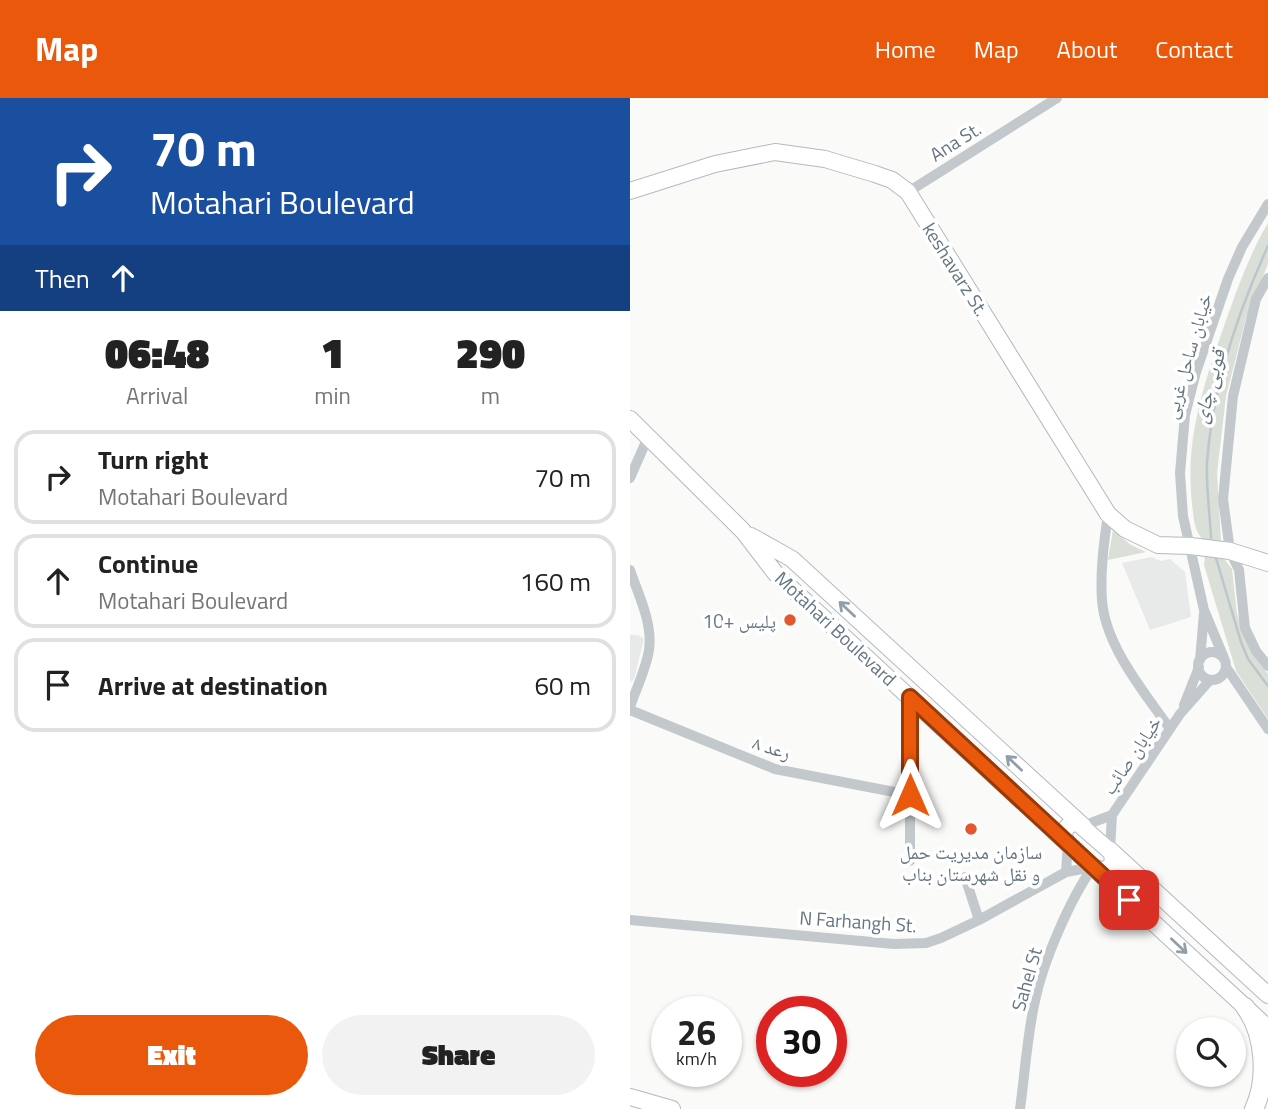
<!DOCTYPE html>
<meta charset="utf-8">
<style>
body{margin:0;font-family:"Titillium Web","Noto Naskh Arabic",sans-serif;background:#f2f2f2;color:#222;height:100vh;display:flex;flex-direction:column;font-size:26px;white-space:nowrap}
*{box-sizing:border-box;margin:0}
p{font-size:23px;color:#767676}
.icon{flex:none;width:38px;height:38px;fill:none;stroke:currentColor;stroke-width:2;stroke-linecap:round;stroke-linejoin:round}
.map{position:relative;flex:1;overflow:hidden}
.details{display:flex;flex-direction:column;background:#fff;width:630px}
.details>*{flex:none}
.top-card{background:#1a4fa0;color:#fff;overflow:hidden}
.fabs{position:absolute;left:546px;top:919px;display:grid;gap:14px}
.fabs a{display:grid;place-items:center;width:70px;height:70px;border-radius:50%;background:#fff;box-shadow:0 2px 5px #0004;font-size:35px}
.speed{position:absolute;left:21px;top:898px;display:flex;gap:14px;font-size:35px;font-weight:700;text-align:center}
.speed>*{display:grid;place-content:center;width:91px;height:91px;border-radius:50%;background:#fff;box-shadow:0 2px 5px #0004;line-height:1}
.speed small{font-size:18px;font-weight:400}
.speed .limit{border:10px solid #d22;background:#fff;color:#111}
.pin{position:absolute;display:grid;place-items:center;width:60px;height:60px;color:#fff;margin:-30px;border-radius:14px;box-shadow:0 4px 10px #0006}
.me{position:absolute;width:77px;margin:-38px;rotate:0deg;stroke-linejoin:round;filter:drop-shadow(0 0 5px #0008)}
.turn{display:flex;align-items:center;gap:24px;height:147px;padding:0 35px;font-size:32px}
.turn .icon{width:91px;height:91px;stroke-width:2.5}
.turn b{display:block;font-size:49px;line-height:60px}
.then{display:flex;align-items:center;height:66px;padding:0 35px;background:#0003;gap:14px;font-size:26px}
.eta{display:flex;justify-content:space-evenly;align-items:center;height:119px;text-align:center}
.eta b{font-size:42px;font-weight:800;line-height:49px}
.primary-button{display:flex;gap:14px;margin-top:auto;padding:14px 35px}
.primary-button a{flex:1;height:80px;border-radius:42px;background:#ea580c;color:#fff;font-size:28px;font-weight:800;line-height:80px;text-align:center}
.primary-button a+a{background:#f2f2f2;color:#222}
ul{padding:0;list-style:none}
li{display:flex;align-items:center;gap:21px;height:94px;margin:0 14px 10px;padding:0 21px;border:4px solid #e0e0e0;border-radius:21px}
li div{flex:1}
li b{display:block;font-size:26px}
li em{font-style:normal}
header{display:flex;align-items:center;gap:42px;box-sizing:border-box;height:98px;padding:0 35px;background:#ea580c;color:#fff}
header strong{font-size:33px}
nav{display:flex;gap:38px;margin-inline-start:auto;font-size:24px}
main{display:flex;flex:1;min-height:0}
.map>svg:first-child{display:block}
.built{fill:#e8e9e9}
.green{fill:#dadfd7}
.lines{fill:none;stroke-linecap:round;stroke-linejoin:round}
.stream{stroke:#bbc7cb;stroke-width:2.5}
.secondary-casing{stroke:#b3babf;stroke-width:18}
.primary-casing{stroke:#b5babe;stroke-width:20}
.street{stroke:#c3c8cc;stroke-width:10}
.secondary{stroke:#fff;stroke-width:16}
.primary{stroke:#fff;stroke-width:18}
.oneway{stroke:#939fa8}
.route-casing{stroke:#983908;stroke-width:18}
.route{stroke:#ea580c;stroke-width:12}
.poi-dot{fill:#e4572e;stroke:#fff;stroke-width:2.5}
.labels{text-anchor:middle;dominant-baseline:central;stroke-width:7;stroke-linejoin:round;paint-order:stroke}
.street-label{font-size:19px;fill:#657683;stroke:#fff}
.poi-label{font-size:19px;fill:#657683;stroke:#fff;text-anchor:end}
.water-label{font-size:21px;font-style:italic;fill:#60757c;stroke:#fff}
</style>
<header>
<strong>Map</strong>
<nav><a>Home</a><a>Map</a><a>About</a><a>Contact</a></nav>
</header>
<main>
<section class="details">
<div class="top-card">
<div class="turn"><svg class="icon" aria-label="right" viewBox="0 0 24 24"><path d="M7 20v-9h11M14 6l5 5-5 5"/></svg><div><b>70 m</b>Motahari Boulevard</div></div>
<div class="then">Then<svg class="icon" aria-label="ahead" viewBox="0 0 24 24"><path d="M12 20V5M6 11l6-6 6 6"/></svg></div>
</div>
<div class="eta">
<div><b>06:48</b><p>Arrival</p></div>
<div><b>1</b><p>min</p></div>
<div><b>290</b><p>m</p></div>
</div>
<ul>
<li><svg class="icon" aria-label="right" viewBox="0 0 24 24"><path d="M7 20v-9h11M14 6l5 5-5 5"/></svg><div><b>Turn right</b><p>Motahari Boulevard</p></div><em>70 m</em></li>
<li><svg class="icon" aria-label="ahead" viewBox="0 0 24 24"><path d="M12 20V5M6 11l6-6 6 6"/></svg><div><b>Continue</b><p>Motahari Boulevard</p></div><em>160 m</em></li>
<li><svg class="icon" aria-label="arrive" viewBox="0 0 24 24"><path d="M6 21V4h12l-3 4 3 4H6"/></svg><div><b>Arrive at destination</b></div><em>60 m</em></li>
</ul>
<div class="primary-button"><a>Exit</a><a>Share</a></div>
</section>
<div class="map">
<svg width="638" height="1011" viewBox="0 0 638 1011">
<rect width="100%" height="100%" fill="#fafaf8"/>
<path class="built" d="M521 459 531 463 540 461 555 474 561 519 520 532 492 465Z
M0 537H8L14 541 4 581 0 584Z"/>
<path class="green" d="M638 125V166L616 220 596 298 587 375 591 443 572 441C563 430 564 419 562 406 555 341 573 289 594 228 606 194 619 157 638 125Z
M483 432 501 447 516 454 478 462Z
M575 457 593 459 602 471 607 516 624 557 638 576V621L606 573 574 467Z"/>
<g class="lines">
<path class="stream" d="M581 440C580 416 576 390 577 365 582 291 607 216 638 148
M586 460 611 544 618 561 638 588"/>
<defs>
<path id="secondary" d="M0 93 85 66 145 54 195 61 245 76 262 82 278 94 478 416 495 431 528 447 561 448 600 453 638 465
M0 321 113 433 146 476 463 769 474 773 483 766 482 755 449 726C440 724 434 729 434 739L438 746
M121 438 162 461 453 728
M480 752 638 897
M465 771 638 930
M0 999 42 1011"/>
<path id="primary" d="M615 909C635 936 638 981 624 1011"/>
</defs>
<use href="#secondary" class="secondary-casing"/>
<use href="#primary" class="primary-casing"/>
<path class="street" d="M278 94 427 0
M638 180 626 201 603 298 593 401 600 453 609 472 615 530 626 553 638 568
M0 380 18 339
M478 416C474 444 470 473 472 502 475 548 515 595 540 631
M0 472C8 496 23 525 19 552 16 571 6 591 0 609
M568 568a14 14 0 1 1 28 0a14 14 0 1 1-28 0Z
M594 560 574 512 553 418 550 375 555 317 566 274 598 181 612 149 638 106
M570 562 574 515
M596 569 638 631
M554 607 569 569
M0 612 145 671 280 697
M453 728 482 717
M480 752 482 717 550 616 580 582
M280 763V599
M436 774 438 746
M335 779 349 822
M0 822 264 846 296 845 311 840 349 822 436 774 463 769
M390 1011C395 975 397 938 405 903 413 864 440 801 463 769"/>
<use href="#secondary" class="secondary"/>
<use href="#primary" class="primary"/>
</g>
<defs><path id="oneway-shaft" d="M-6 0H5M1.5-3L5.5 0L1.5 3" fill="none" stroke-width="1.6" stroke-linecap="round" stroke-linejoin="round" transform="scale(1.75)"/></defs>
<g class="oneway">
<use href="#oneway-shaft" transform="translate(217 511) rotate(-137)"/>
<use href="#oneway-shaft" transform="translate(384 665) rotate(-137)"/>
<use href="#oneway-shaft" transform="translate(549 848) rotate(43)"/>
</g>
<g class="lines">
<defs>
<path id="route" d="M280 697V599L499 802"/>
</defs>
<use href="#route" class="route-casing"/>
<use href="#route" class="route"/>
</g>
<g class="poi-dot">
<circle cx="160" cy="522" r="7"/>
<circle cx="341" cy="731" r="7"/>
</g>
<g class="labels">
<g class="street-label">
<text transform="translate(325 43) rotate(-32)">Ana St.</text>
<text transform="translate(326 171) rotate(58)">keshavarz St.</text>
<text transform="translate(557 258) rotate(-74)">خیابان ساحل غربی</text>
<text transform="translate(206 530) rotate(43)">Motahari Boulevard</text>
<text transform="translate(142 649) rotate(18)">رعد ۸</text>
<text transform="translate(501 657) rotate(-56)">خیابان صائب</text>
<text transform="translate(228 823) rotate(4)">N Farhangh St.</text>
<text transform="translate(396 881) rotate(-74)">Sahel St</text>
</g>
<g class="poi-label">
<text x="146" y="522">پلیس +10</text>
<text x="341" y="753" text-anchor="middle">سازمان مدیریت حمل<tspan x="341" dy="22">و نقل شهرستان بناب</tspan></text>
</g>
<g class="water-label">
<text transform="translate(578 288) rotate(-75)">قوبی چای</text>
</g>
</g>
</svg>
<div class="fabs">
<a><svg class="icon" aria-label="search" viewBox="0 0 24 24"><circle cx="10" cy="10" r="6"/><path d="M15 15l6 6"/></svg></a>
</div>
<div class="speed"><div>26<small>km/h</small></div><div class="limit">30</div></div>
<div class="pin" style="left:499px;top:802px;background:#d93025"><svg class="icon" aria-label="arrive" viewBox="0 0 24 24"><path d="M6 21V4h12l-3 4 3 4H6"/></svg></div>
<svg class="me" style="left:280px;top:697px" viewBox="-20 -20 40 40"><path d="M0-17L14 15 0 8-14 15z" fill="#ea580c" stroke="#fff" stroke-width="4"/></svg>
</div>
</main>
